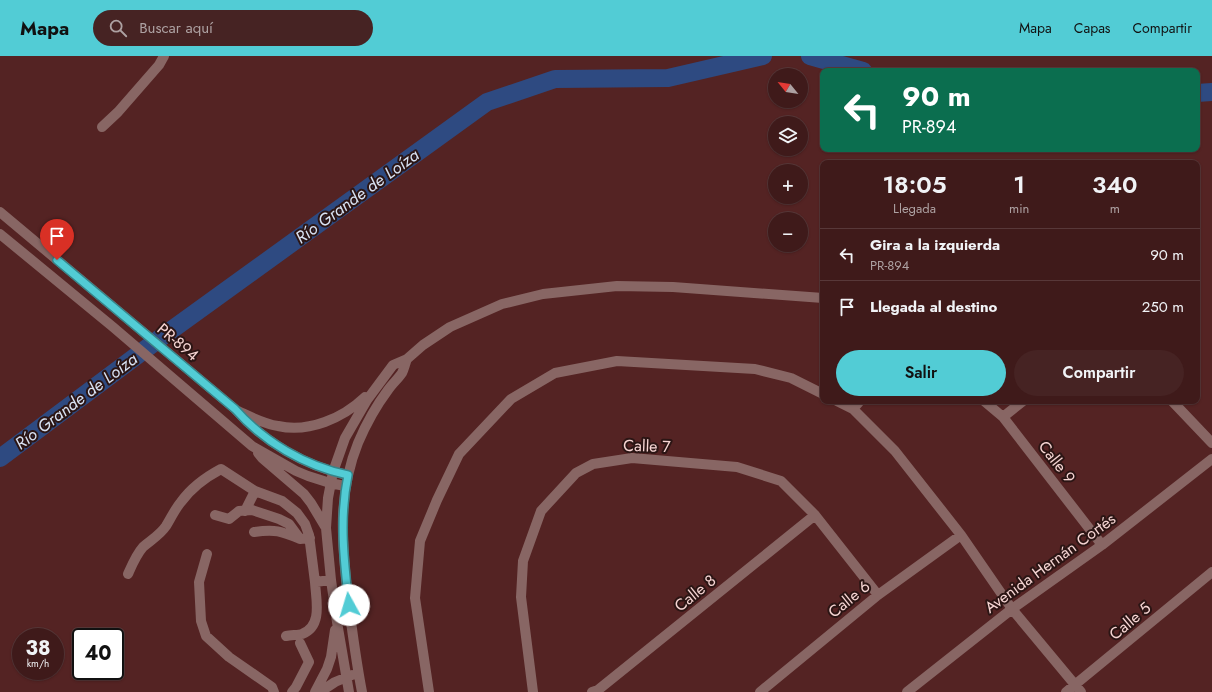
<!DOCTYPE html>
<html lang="es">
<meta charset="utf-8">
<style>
body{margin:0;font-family:Jost,sans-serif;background:#462323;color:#f1f3f6;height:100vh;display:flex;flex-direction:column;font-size:15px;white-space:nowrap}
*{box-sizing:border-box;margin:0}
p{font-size:13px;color:#ada1a2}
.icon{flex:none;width:22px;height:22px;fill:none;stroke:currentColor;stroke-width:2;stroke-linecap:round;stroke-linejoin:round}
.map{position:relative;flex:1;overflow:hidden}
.drawer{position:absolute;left:820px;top:104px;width:380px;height:244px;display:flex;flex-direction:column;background:#3f1a1a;border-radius:8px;box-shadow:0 1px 3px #0004,0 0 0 1px #583839}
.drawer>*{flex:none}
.guide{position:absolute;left:820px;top:12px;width:380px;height:84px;border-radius:8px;box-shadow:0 1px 3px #0004,0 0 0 1px #583839;background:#0b6e4f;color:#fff;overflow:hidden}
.needle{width:26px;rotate:300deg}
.fabs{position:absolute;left:768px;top:12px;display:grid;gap:8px}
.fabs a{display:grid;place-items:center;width:40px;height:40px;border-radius:50%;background:#3f1a1a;box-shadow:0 1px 3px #0004,0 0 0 1px #583839;font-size:20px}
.speed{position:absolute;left:12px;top:572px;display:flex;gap:8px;font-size:20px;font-weight:700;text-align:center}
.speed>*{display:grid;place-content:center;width:52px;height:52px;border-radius:50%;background:#3f1a1a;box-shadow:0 1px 3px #0004,0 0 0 1px #583839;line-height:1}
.speed small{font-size:10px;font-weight:400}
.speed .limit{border:2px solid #111;border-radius:6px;background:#fff;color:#111}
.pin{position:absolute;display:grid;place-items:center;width:34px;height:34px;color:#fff;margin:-41px -17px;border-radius:50% 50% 50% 0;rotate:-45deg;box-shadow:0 0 4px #0007}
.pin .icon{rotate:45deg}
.me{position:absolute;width:44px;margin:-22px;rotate:354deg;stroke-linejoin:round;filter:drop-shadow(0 0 3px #0008)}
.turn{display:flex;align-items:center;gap:14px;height:84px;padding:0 16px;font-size:18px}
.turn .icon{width:52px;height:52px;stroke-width:2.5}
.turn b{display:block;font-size:28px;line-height:34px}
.eta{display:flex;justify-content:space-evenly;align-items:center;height:68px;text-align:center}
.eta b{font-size:24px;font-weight:600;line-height:28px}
.cta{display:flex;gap:8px;margin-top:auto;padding:8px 16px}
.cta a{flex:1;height:46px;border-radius:24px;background:#52ccd5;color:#111;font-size:16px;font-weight:600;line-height:46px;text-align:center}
.cta a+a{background:#462323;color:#f1f3f6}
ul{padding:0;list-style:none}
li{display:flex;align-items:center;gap:12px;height:52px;padding:0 16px;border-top:1px solid #583839}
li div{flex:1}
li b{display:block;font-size:15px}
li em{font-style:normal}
header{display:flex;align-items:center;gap:24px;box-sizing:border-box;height:56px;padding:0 20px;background:#52ccd5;color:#111}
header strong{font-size:19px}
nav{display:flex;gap:22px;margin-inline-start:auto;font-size:14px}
.search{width:280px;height:36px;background:#462323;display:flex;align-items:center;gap:10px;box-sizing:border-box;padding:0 14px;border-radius:22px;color:#ada1a2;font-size:15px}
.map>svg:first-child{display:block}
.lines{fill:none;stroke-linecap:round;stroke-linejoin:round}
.river{stroke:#2e4a81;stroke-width:18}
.minor{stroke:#886664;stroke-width:10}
.route-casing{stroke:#35858a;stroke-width:10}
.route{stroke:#52ccd5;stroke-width:7}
.labels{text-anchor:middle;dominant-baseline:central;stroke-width:4;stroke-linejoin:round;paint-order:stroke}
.street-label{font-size:16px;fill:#f7d6d4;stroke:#2b1514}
.water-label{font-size:17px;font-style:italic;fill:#d8e2f3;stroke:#2b1514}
</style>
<header>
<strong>Mapa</strong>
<div class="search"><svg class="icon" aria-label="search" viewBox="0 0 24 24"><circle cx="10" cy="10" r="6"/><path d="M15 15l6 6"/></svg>Buscar aquí</div>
<nav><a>Mapa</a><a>Capas</a><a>Compartir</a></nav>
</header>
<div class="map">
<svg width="1212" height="636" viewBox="0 0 1212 636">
<rect width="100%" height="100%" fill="#542323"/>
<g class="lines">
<path class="river" d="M810 0 863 15
M1197 37 1212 36
M0 402 159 283 487 46 555 23 668 22 763 0"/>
<path class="minor" d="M102 71 118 56 159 9 164 0
M0 156 235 353C264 386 305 410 347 419
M0 178 113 271 252 390 296 415 308 420 330 427 345 430
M837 345 853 353 895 395 961 479 1012 553 1081 636
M984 345 1003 361 1102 489
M1172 345 1212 387
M853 353 860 345
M238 355C251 361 264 368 278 370 309 377 343 362 365 341
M1003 361 1023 345
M258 397 262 402 304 438 311 447 326 472
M245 455 255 435
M215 459 229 463 239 455 252 454 279 463 289 468 300 483 310 482
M254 476C275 473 281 475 300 483
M207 498 199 526 201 565 206 580 229 601 272 631 274 636
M128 518C132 509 136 499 143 491 151 484 160 479 166 470 171 462 175 453 181 446 191 432 206 421 221 413L255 435 282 445 297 457 305 468 309 479 315 526 331 524
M286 580C291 579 298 579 302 578 323 570 316 544 315 526
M292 636 296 631 309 606 300 587
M315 636 327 613 331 601 335 574
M320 636 335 626 352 619
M349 636 337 566 331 524 326 472 328 442 333 416 345 382 367 344 393 309 407 303 423 289 450 271 502 248 543 238 617 230 673 231 823 242
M362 636C356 605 352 574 348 543 342 488 337 439 358 387 366 368 376 350 388 334 392 328 398 323 402 317 404 313 405 308 407 303
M429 636 415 542 420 485 437 444 459 398 511 343 555 317 617 305 755 313 791 322 823 338
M533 636 521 541 523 505 541 455 576 417 593 408 632 402 737 411 781 425 815 459 878 539
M592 636 598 634 815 459
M760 636 878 539 961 479
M907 636 1012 553 1102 489 1212 403
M1066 636 1212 516"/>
</g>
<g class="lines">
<defs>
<path id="route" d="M57 204 235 353C264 386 305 410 348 419 339 462 344 506 349 549"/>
</defs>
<use href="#route" class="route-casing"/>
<use href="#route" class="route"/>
</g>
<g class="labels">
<g class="street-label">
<text transform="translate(178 286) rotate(40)">PR-894</text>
<text transform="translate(647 390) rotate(2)">Calle 7</text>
<text transform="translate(1057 406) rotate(52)">Calle 9</text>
<text transform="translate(1050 507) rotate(-36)">Avenida Hernán Cortés</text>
<text transform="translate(695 537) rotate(-39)">Calle 8</text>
<text transform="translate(849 543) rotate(-39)">Calle 6</text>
<text transform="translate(1130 565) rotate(-40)">Calle 5</text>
</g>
<g class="water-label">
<text transform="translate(357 140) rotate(-36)">Río Grande de Loíza</text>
<text transform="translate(76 345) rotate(-37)">Río Grande de Loíza</text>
</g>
</g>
</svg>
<div class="fabs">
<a><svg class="needle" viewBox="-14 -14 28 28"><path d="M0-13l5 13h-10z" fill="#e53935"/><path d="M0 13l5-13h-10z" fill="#ada1a2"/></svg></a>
<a><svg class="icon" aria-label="layers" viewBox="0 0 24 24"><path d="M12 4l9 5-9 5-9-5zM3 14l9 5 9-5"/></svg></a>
<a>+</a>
<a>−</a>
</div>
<div class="speed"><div>38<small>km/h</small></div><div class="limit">40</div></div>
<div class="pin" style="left:57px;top:204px;background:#d93025"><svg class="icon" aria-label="arrive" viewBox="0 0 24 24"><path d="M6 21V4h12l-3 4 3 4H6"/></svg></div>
<svg class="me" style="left:349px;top:549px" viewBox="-20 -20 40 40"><circle r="19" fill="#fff"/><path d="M0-13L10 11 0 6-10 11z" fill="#52ccd5"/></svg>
<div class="guide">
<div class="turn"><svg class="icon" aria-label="left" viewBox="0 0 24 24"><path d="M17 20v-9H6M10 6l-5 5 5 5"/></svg><div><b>90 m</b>PR-894</div></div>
</div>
<section class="drawer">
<div class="eta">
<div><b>18:05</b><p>Llegada</p></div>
<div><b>1</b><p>min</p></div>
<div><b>340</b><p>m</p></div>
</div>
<ul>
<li><svg class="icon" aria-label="left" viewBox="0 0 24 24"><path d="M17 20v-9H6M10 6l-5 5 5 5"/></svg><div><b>Gira a la izquierda</b><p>PR-894</p></div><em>90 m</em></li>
<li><svg class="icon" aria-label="arrive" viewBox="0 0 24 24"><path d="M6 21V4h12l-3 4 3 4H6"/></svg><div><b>Llegada al destino</b></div><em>250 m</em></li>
</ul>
<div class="cta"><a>Salir</a><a>Compartir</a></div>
</section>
</div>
